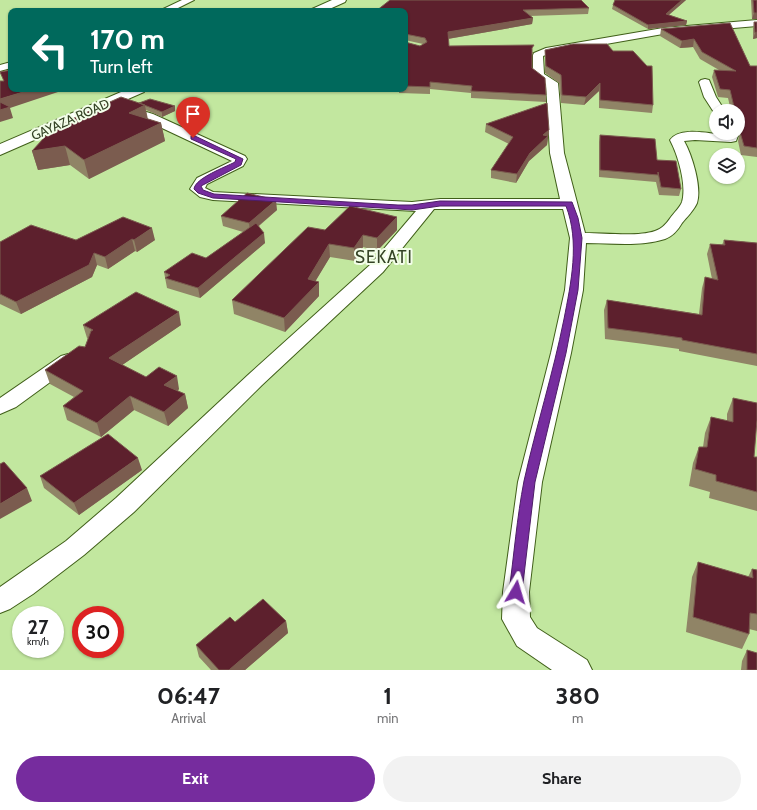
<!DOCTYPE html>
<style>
body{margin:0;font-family:Cabin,sans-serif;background:#f2f2f2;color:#202124;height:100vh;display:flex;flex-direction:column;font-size:15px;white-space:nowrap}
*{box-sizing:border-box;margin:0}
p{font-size:13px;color:#757577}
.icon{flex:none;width:22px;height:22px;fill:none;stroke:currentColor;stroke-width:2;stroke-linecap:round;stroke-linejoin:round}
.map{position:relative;height:670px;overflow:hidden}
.side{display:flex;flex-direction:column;background:#fff;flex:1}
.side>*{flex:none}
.guide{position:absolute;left:8px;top:8px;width:400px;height:84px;border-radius:8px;box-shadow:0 1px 3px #0004;background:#00695c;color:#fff;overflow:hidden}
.fabs{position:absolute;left:709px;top:104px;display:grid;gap:8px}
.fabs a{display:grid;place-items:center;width:36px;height:36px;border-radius:50%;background:#fff;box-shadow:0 1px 3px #0004;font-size:20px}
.speed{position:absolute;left:12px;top:606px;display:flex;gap:8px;font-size:20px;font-weight:700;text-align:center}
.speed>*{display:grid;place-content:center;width:52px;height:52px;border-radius:50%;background:#fff;box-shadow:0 1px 3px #0004;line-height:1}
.speed small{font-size:10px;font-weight:400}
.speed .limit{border:6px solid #d22;background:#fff;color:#111}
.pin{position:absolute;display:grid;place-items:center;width:34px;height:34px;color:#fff;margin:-41px -17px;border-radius:50% 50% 50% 0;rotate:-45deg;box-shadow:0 0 4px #0007}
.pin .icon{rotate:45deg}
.me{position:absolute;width:44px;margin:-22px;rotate:7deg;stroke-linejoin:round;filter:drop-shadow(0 0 3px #0008)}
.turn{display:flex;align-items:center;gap:14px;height:84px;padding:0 16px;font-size:18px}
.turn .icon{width:52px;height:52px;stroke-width:2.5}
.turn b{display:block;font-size:28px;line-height:34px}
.eta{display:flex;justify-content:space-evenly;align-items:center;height:68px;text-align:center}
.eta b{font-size:24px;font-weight:700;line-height:28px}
.button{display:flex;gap:8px;margin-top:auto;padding:8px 16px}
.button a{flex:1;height:46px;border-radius:24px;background:#762c9e;color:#fff;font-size:16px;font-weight:700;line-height:46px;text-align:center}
.button a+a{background:#f2f2f2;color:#202124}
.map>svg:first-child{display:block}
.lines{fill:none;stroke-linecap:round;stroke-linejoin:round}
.minor-casing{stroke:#405f19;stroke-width:2}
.primary-casing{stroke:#405f19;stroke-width:2}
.minor{fill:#fff;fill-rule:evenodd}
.primary{fill:#fff;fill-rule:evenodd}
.wall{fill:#908466}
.shaded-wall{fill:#7b5c4f}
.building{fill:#5d202d;stroke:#7b5c4f}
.route{fill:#762c9e;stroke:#4d1d67}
.labels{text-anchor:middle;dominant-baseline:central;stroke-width:4;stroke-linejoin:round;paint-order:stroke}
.far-street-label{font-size:13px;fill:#344325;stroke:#f3fee9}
.quarter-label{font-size:17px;letter-spacing:1px;fill:#344325;stroke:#f3fee9}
</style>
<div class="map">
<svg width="757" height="670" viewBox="0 0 757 670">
<rect width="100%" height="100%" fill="#c2e79f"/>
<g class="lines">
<defs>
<path id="minor" d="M182 0H194L172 11H159Z
M757 20V26L663 34 549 54 543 56 544 74 558 83 564 153 585 233C604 233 638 237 655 231 662 229 667 223 671 217 674 213 680 207 682 202 687 185 678 155 670 140 680 126 710 134 725 135L727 133H738V131L739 133 736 141 731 142 695 140 684 141C692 155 702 187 697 203 694 210 687 217 682 223 678 230 673 236 665 239 640 247 611 243 586 243L583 290 571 353 542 482 529 592 530 617 537 628 587 660 592 670H552L517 646 502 619 503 592 518 482 551 353 565 290 570 238 563 209H434L383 272 262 385 134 512 84 555 33 594 10 609 0 613V587L66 541 116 498 248 375 371 264 416 211 213 200 200 197 190 189 197 178 232 161 145 120 119 112 117 109 119 106 123 105 153 114 245 156 247 159 243 166 207 184 205 188 213 192 412 202 440 199H560L550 153 546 84 533 75V55L534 53 546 48 663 28Z
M11 62V68L0 71V65Z
M705 79 709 80 716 97 725 111H716V114H715L704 97 699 82 701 80Z
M68 354 75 356 78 360 75 364 16 407 0 414V398L61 356Z"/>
<path id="primary" d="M332 0H346L345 2 325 11H311L312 9Z
M128 89H146L144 92 0 155V144Z"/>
</defs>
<use href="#minor" class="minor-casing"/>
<use href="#primary" class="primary-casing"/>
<use href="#minor" class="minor"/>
<use href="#primary" class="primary"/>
</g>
<path class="wall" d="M615 0H686L669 15 687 21 686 25 648 29 612 9 613 5Z
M750 0H757V19H752L751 0Z
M589 8 588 14 530 16 533 18 532 24 448 39 449 46 533 52 532 54V68L546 95V102L471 98V93L430 89V94L399 93V91L354 90 347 89H405V42L420 46 423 44 405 40V11Z
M754 22H757V38L753 39V28Z
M730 23 750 66H757V157L741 155 738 141 740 132 738 130V111H731L728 98 718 97 712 77 714 70H719L700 59 693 47 680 48 660 36 661 29Z
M545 50 653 105 652 113 599 108V91L584 105 561 103 559 83 545 73Z
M139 103 175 106V111L162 117 146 110 148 119 161 123 165 141 89 179 70 165 38 170 32 151Z
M486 124 549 130 547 145 529 161 516 183 491 178V170L509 144 485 132Z
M600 135 657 160 681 189 679 196 659 195 656 182 599 177V142Z
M277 210 259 226 265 243 200 298 167 288 164 272 206 258 243 232 223 226 221 216Z
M123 217 155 240 137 252 135 251 108 269 97 265 92 277 21 314 0 304V242L76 240Z
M397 217V230L377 251 363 247 355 261 330 257 315 281 319 296 285 332 234 314 232 300 325 230Z
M724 240 757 243V366L679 351V349L644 344 605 339 604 310 607 300 699 314 702 288 705 277 712 279 707 254 710 244 722 245Z
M83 325H181L122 365 146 377 179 389 178 391 185 394 188 408 168 426 134 410 101 437 67 420 63 406 74 397 50 384 45 370 85 347 88 339 87 338Z
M733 398 754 457H757V511L709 498 710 492 689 486 693 463 699 447H703L705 433 711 417 727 421V414Z
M142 470 79 515 44 488 40 476Z
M698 562 748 577 752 569 757 570V631L749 629V634L742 649 686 632 692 577Z
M286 621 288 633 245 670H211L199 657 196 645Z
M747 650 757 670H741L742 661Z"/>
<path class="shaded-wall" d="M682 0H686L665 18 666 14Z
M754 13H757V19H752Z
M533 18 532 24 447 39 448 32Z
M687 21 686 25 648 29V25Z
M757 32V38L753 39 755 33Z
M694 39 693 47 680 48 682 41Z
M600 83 599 91 584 105 586 97Z
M33 89H57L58 92 10 108 13 118 0 122V99Z
M145 105 148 123 129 113Z
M175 106V111L162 117V112Z
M741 121 738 130V123Z
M161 123 165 141 89 179 84 160Z
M549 130 547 145 529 161 516 183 517 174 530 153 543 135Z
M65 146 70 165 38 170 32 151Z
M276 200 277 210 250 233 249 223Z
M397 217V230L377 251V238Z
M152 228 155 240 137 252 134 240Z
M264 233 265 243 200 298 198 288Z
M363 235V247L355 261 354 248Z
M132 239 135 251 108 269 105 257Z
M329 244 330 257 309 292 308 279Z
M94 253 97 265 92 277 21 314 16 302Z
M319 282V296L285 332 284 318Z
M179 312 181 325 112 372 109 358Z
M177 376 179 389 167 399 164 385Z
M185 394 188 408 168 426 164 412Z
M130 396 134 410 101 437 97 423Z
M138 458 142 470 79 515 74 503Z
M27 488 32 501 0 519V504Z
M286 621 288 633 245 670H229Z"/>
<path class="building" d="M390 0H581L589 8 523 10 533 18 448 32 449 46 534 45 532 48V68L545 78 546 95 471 91 472 86 430 82V87L405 86V42L420 46 427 42 425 38 405 34V11H376Z
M615 0H682L666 14 687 21 648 25 613 5Z
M753 0H757V13H754Z
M754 22H757V32L755 33Z
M730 23 750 66H757V148L744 146 740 132 743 124 741 121 738 123V111H735L730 90 720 89 714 70 736 71 702 52 694 39 682 41 661 29Z
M573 44H607L613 51H633L647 66H652L653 105 600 100V83L586 97 562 95 561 75 546 66 545 50Z
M11 70V89H33L0 99V81H4L0 72Z
M121 97 145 105 129 113 161 123 84 160 65 146 32 151 54 127Z
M150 99 175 106 162 112 139 103Z
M0 102 10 107 0 110Z
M547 103 549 130 543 135 548 136 530 153 517 174 491 170 513 137 486 124Z
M600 135 655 139 657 160 676 161 681 189 661 187 658 172V175L600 170Z
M247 193 276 200 249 223 221 216Z
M350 206 397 217 377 238 363 235 354 248 329 244 308 279 319 282 284 318 232 300 308 227 325 230Z
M123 217 152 228 134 240 132 239 105 257 94 253 89 265 16 302 0 294V242L31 225 76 240Z
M256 223 264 233 198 288 165 278 170 275 164 272 192 253 206 258Z
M724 240 757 243V354L682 340V338L647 333 608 328 607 300 702 315 705 277 718 280 710 244 725 245Z
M136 292 179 312 109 358 146 377 159 367 177 376 164 385 185 394 164 412 130 396 97 423 63 406 83 391 45 370 79 346 85 347 91 331 93 330 83 325Z
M733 398 757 403V420L754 457H757V492L716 481V475L695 469 699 447H707L711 417 733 422Z
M108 434 138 458 74 503 40 476Z
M4 462 27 488 0 504V464Z
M698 562 753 578 752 569 757 570V614L750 613 749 634 693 617Z
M263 599 286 621 229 670H219L196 645 230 617 235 622Z
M747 650 757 653V670H747Z"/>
<path class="route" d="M191 136H195L243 159 241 165 201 186 203 190 214 194 398 205H412L440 201 572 202 578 218 582 238 578 290 566 353 535 482 522 592 520 596 516 597 511 596 509 592C514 555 517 517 524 481 536 427 553 374 564 319 571 283 580 242 566 206H440L412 210 398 209 213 198 198 193 194 189C195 178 226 167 235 162L236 159 191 139Z"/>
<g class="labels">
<g class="far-street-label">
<text transform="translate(70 119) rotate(-24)">GAYAZA ROAD</text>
</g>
<g class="quarter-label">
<text x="384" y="257">SEKATI</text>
</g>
</g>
</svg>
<div class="fabs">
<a><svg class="icon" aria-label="sound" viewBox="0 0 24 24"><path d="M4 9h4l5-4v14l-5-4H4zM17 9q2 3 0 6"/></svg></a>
<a><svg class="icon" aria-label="layers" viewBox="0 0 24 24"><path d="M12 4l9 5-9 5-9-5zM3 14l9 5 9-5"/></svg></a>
</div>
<div class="speed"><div>27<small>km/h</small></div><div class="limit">30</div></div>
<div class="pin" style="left:193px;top:138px;background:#d93025"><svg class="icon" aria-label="arrive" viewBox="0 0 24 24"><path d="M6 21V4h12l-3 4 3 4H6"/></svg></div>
<svg class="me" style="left:516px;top:592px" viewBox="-20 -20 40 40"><path d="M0-17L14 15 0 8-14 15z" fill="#762c9e" stroke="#fff" stroke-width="4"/></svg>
<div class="guide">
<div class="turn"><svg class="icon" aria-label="left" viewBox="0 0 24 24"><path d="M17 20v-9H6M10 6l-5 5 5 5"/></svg><div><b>170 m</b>Turn left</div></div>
</div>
</div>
<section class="side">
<div class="eta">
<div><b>06:47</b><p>Arrival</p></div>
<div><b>1</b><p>min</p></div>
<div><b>380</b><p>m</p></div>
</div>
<div class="button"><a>Exit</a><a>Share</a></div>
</section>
